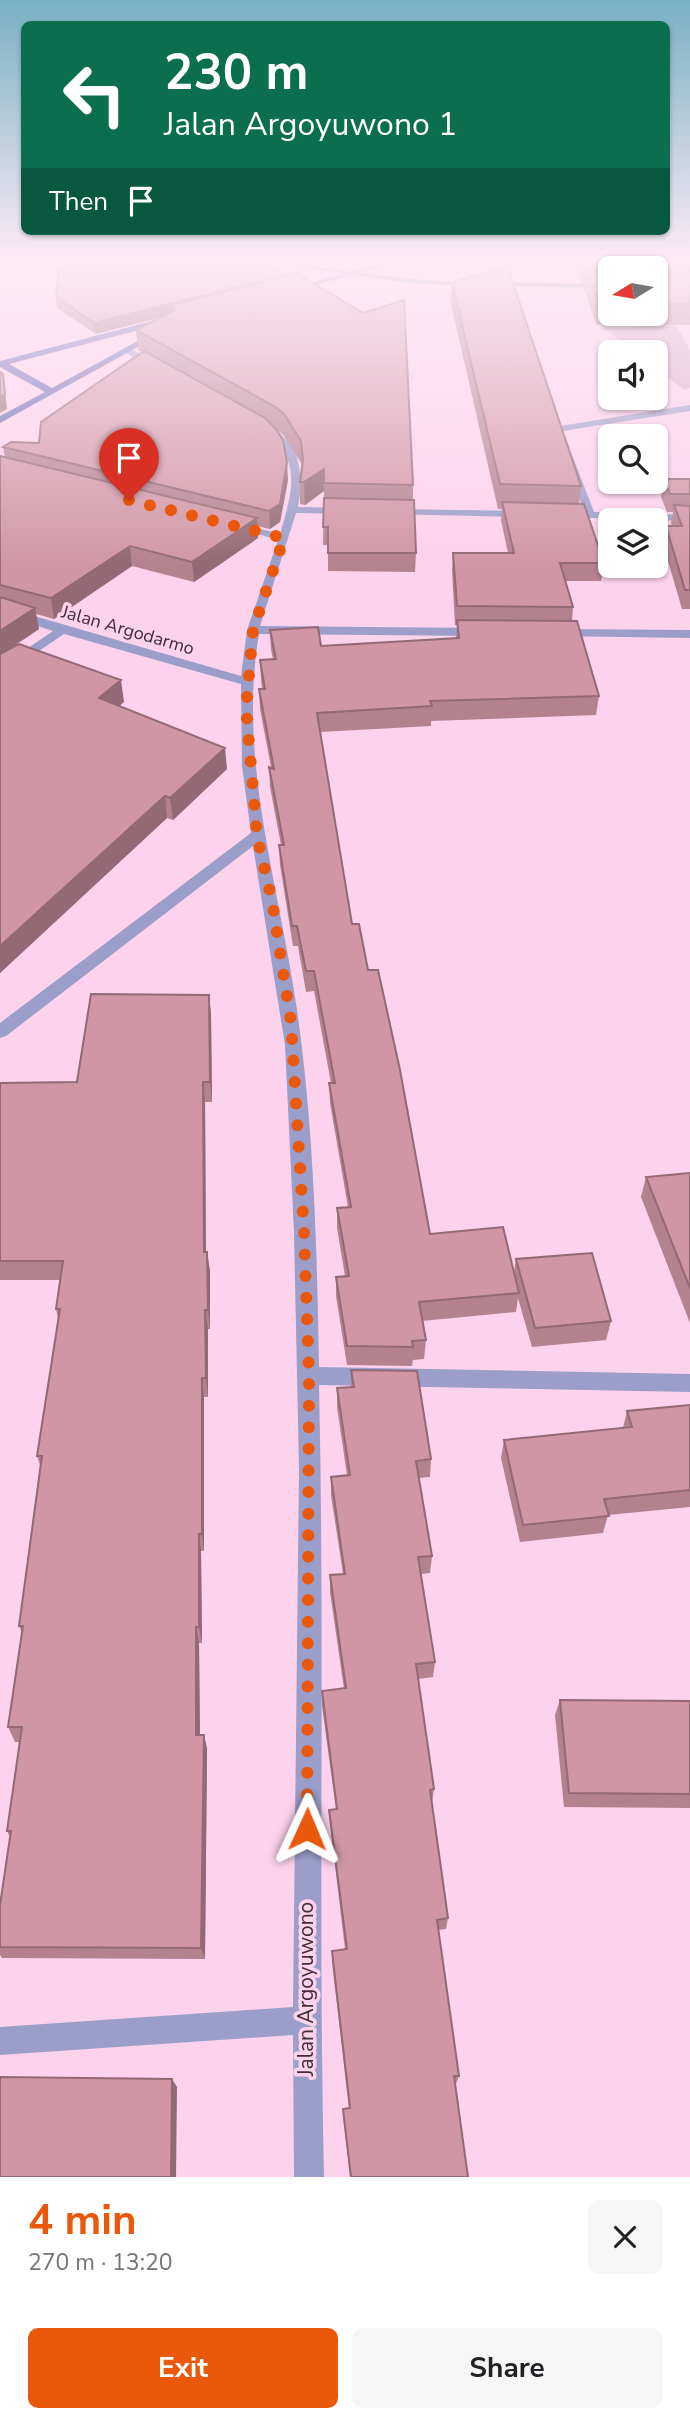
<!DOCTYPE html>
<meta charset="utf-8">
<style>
body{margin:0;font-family:"Nunito Sans",sans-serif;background:#f6f6f6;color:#202124;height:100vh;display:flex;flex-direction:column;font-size:26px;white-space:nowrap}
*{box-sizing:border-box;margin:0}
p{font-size:23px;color:#757577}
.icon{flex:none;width:38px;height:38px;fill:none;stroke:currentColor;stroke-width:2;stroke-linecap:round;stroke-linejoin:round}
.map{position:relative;height:2177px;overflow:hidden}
.side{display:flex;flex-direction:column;background:#fff;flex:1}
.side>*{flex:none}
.top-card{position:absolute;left:21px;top:21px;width:649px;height:214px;border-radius:10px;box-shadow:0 2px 5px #0004;background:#0b6e4f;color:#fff;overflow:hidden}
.needle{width:46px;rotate:259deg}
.fabs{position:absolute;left:598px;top:256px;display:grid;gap:14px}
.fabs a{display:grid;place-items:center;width:70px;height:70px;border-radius:10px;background:#fff;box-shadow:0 2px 5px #0004;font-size:35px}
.pin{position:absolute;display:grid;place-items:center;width:60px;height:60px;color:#fff;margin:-72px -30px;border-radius:50% 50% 50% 0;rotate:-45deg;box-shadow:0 0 7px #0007}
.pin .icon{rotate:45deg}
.me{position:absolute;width:77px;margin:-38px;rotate:1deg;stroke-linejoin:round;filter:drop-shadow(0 0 5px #0008)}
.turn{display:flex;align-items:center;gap:24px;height:147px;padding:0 28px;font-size:32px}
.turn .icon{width:91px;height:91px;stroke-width:2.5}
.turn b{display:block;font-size:49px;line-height:60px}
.then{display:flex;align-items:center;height:66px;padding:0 28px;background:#0003;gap:14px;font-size:26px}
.round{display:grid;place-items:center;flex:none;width:74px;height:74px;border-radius:10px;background:#f6f6f6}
.overview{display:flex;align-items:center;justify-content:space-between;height:119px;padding:0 28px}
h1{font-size:42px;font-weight:700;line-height:52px;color:#ea580c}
.cta{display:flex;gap:14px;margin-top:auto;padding:14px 28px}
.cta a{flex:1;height:80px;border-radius:10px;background:#ea580c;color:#fff;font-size:28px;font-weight:700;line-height:80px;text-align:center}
.cta a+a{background:#f6f6f6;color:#202124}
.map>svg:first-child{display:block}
.green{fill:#d6abc6}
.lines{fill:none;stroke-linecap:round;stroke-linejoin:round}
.stream{fill:#608572;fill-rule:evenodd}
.minor{fill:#9a9ec9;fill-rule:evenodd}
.major{fill:#6263b1;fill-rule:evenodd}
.wall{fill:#b4818f;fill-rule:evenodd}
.shaded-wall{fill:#926974}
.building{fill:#d196a6;stroke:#926974;stroke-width:2}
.route{stroke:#ea580c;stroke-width:12;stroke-dasharray:0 21.6}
.labels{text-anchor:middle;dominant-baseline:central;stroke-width:7;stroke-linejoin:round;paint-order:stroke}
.far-street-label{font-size:18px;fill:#412c39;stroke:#fdd2ec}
.street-label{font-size:21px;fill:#412c39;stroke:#fdd2ec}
</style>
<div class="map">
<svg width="690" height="2177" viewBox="0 0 690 2177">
<rect width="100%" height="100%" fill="#fdd2ec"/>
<path class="green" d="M676 325 690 350V388L684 390 656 368V352H635L604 328Z"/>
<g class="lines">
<path class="stream" d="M251 261H273L411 279 476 284 472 286 411 283Z
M494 282 611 284V288L491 286Z"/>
<path class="minor" d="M127 347 161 365 163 367 155 369 124 352V348Z
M690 405V411L563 431 594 512 690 515V521L559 517 558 515 563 512H584L554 427Z
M264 425C300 439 305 473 298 507L346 508 351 511 346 514 296 513 260 626 481 628 487 632 481 636 259 634C237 762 281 891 298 1017 314 1132 317 1251 319 1367L690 1374V1392L319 1385C325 1649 318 1913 324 2177H294L293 2035 0 2055V2027L293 2007 299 1469 294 1233 285 1045 253 846 6 1036 0 1038V1023L251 833 242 766 241 684 64 634 0 677V667L53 631 0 614V606L241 676 247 630 278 540 232 526 237 523 280 534C292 493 304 457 261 430V426Z
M392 509 525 511 530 514 525 517 388 514 387 512Z
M558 629 690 630V638L554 636V630Z"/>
<path class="major" d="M391 261H405L292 291 288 289Z
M167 317 170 322 9 364 52 388 156 331 163 333 0 423V416L45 392 0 367V361Z"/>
</g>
<path class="wall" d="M574 261H690V325L596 324ZM611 268H656V313H611Z
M286 276 413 485V500L416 553 415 572 328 571V545H323L324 491 305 505 300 504V482L302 469 301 463 284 436 272 425 288 480 280 522 270 529 257 526 258 538 194 582 132 566 54 619 36 614 39 629 8 650 124 702 119 706 227 769 173 820 167 818 0 973V456L5 458 3 447 39 443 142 352 138 350 136 330 161 317 96 334 57 308 56 297Z
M452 283 581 486 579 503 604 563 601 581H566L573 607 572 621 599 696 596 715 431 721V726L320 732 352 924 368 970 430 1234 514 1272 516 1259 611 1321 606 1340 532 1347 518 1298 516 1312 422 1321 426 1340 424 1359 413 1360 412 1366 347 1365 336 1296V1277L345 1276 337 1228V1208L348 1207 330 1103 329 1083H331L314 991 306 992 298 946H293L280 865 279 845H281L270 787 269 767H271L260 709 259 689H262L261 679 260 660 273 659 271 649 270 630 321 646 456 638 457 625H455L452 571 453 553H508L501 520 502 509H498L451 304Z
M664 479H690V609H682L663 544 666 526H672L671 523 673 512H667L661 497Z
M209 995 211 1015 212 1102H205L206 1252H207L210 1272V1329H208V1397H204V1551H201L202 1643H199L200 1735H204L207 1749 205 1959 2 1958 0 1955V1905L10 1837 7 1831 20 1742H15L8 1727 22 1633 19 1626 40 1465 37 1456 58 1318 56 1309 60 1280H0V1083L77 1082Z
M690 1173V1323L641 1197 646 1177Z
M351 1370 431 1459 430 1477 419 1478 432 1556 430 1573 421 1574 435 1662 433 1677 418 1679 434 1789 432 1803 448 1918 446 1929 438 1930 459 2076 456 2084H455L468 2177H350L343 2116V2109L349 2108 332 1962V1951L345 1949 330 1823 329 1810 336 1809 322 1706V1691L344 1689 330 1592V1575L343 1574 331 1495V1477L347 1475 337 1407V1388L351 1387Z
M690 1405V1507L608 1515 603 1533 520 1542 501 1458 504 1440 623 1428 627 1411Z
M560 1700 690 1701V1808L564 1807 555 1715Z"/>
<path class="shaded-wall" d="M683 263H690V282Z
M286 275V285L173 305 174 314 96 334 94 323Z
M3 374 7 409 0 413V397Z
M287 462 288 480 280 522 270 529 269 511Z
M324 469V491L305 505 304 482Z
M257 518 258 538 194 582 192 562Z
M130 546 132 566 54 619 51 598Z
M35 608 39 629 6 651 0 665V631Z
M121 680 124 702 103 720 99 698Z
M225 748 227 769 173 820 170 798Z
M165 796 167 818 0 973V946Z
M209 995 211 1015 212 1102 210 1082Z
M203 1082 205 1102 206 1272 204 1252Z
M207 1252 210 1272V1329L208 1310Z
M205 1310 208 1329V1397L206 1378Z
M202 1378 204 1397V1551L202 1534Z
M199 1534 201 1551 202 1643 199 1627Z
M196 1627 199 1643 200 1749 196 1735Z
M204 1735 207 1749 205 1959 201 1948Z
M172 2079 177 2087 176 2177H171Z"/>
<path class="building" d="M88 261H264L286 275 94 323 56 297 59 267Z
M583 261H690V263H683L690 274V304H656V268H611V303H599Z
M507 265 581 486 500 484 452 283Z
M297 273 363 313 404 300 413 485 324 483V469L304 482H300L303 461 301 441 284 414 274 406 136 330 175 310 173 305Z
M144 351 265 418 276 429 283 440 287 462 280 504 269 511 3 447 11 442 39 443 41 422Z
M0 372 3 374 5 394 0 397Z
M0 456 257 518 192 562 130 546 51 598 0 585Z
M664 479H690V494H670Z
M324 498 414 500 416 553H328V527H323Z
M502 502 584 504 604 563H560L573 607 457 606 453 553H514Z
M674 505 690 506V590H685L666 526H682Z
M0 597 35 608 0 631Z
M457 620 577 621 599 696 430 701 432 706 317 713 352 924H359L368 970H378L400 1070 430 1234 503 1227 519 1293 419 1302 426 1340 412 1341 413 1347 347 1346 336 1277 349 1276 337 1208 351 1207 329 1083H335L314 971H306L297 926H292L279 845H284L269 767 274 769 259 689H265L260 660 276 659 270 630 318 627 321 646 459 638Z
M19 644 121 680 99 698 225 748 170 798 165 796 0 946V654Z
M91 994 209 995 210 1082H203L204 1252H207L208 1310H205L206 1378H202V1534H199V1627H196V1735H204L201 1948 0 1947V1905L11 1831H7L22 1727H8L23 1626H19L42 1456H37L60 1309H56L63 1261H0V1083L77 1082Z
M690 1173V1288L646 1177Z
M592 1253 611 1321 535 1328 516 1259Z
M351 1370 417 1371 431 1459 416 1461 432 1556 418 1557 435 1662 416 1664 434 1789 430 1790 448 1918 437 1920 459 2076H454L468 2177H351L343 2109 350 2108 332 1951 347 1949 329 1810 337 1809 322 1691 346 1688 330 1575 345 1574 331 1477 350 1475 337 1388 354 1387Z
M690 1405V1490L604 1499 609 1516 523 1525 504 1440 632 1427 627 1411Z
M560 1700 690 1701V1794L569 1793Z
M0 2077 172 2079 171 2177H0Z"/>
<linearGradient id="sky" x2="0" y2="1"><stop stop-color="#77b0c3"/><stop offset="0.46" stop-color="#feebf6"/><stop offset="1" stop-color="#feebf6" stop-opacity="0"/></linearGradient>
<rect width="690" height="566" fill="url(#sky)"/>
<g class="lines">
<path class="route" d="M129 500 284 538 253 630 246 708 257 836 272 901 291 1022 304 1232 309 1376 307 1829"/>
</g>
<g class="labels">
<g class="far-street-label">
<text transform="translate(128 630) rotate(16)">Jalan Argodarmo</text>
</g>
<g class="street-label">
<text transform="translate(306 1989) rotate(-90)">Jalan Argoyuwono</text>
</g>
</g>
</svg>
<div class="fabs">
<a><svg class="needle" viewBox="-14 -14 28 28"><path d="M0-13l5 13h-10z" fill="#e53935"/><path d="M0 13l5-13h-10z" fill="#757577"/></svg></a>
<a><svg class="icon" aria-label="sound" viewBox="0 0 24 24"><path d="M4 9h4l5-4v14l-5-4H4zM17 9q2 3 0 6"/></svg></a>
<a><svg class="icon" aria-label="search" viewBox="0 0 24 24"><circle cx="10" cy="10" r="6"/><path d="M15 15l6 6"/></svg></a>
<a><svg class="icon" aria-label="layers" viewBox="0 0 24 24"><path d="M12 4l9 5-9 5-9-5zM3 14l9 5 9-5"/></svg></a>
</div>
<div class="pin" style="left:129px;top:500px;background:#d93025"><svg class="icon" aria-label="arrive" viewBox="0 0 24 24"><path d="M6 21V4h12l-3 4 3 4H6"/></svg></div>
<svg class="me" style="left:307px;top:1829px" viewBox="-20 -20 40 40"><path d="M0-17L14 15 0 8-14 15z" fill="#ea580c" stroke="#fff" stroke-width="4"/></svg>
<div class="top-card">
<div class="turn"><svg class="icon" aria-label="left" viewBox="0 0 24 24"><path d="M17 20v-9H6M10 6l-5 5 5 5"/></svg><div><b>230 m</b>Jalan Argoyuwono 1</div></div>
<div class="then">Then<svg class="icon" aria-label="arrive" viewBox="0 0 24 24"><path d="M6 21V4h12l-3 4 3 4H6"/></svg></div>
</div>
</div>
<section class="side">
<div class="overview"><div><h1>4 min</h1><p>270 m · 13:20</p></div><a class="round"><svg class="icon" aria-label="close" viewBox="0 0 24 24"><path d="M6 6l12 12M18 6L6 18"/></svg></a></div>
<div class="cta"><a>Exit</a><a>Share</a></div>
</section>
